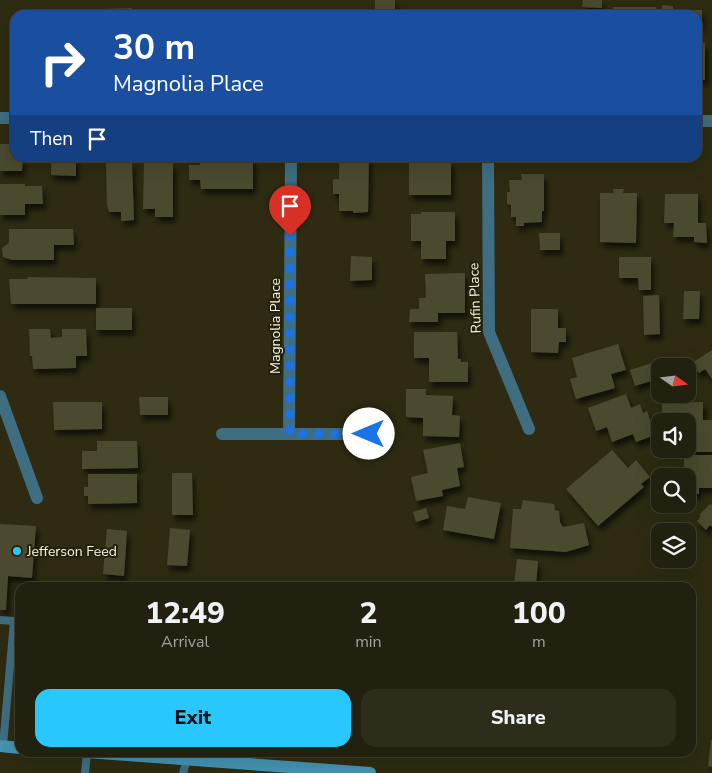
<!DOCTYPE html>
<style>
body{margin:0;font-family:"Nunito Sans",sans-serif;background:#2e2d1c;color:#f1f3f6;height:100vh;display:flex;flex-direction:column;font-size:19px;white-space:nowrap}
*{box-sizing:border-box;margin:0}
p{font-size:16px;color:#a2a39e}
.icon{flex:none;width:28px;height:28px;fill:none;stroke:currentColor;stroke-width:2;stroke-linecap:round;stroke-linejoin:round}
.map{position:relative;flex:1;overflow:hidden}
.sheet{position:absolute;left:15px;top:582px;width:681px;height:175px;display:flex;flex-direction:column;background:#22200e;border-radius:15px;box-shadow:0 5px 20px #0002,0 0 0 1px #3f3e2e}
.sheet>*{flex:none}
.banner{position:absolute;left:10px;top:10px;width:692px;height:152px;border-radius:15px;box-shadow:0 5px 20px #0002,0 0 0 1px #3f3e2e;background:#1a4fa0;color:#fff;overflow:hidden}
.needle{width:32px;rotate:104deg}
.buttons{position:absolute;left:651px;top:358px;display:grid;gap:10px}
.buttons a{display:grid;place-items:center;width:45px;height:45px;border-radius:10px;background:#22200e;box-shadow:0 5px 20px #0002,0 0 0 1px #3f3e2e;font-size:25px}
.pin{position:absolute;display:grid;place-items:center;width:42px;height:42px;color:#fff;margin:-51px -21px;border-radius:50% 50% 50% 0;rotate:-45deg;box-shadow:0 0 5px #0007}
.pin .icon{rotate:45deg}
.me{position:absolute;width:55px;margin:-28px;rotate:270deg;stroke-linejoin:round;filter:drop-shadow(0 0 4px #0008)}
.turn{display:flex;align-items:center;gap:18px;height:105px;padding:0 20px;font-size:22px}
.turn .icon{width:65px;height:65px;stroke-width:2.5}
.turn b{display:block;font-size:35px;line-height:42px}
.then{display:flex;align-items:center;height:48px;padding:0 20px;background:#0003;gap:10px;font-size:19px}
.eta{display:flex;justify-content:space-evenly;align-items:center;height:85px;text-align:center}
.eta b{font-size:30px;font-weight:800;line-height:35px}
.cta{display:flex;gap:10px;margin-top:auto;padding:10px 20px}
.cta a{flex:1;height:58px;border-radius:15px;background:#28c8ff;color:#111;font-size:20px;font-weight:800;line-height:58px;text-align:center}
.cta a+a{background:#2e2d1c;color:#f1f3f6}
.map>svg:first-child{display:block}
.building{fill:#4c492f;filter:url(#shadow)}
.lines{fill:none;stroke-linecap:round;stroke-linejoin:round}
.service{stroke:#3f6d81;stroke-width:8}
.minor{stroke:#3f6d81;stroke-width:12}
.secondary{stroke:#4492b2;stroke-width:12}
.route{stroke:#1a73e8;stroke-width:9;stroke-dasharray:0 16.2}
.poi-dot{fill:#28c8ff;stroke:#242108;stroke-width:2}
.labels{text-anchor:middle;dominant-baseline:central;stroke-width:4;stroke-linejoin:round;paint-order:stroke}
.street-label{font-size:14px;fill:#f6f5e5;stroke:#242108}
.poi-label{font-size:14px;fill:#f6f5e5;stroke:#242108;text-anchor:start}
</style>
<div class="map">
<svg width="712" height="773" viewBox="0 0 712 773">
<defs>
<filter id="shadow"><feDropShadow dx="3" dy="5.5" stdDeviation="2.5" flood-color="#0009"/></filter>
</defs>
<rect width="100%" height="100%" fill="#2e2b12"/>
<path class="building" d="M375 0H395V15H375Z
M583 0H602V8L582 7Z
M662 5 673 6V15H662Z
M613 7H656V15H613Z
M132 8V15H103V9Z
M339 10H350V15H339Z
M689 10H702V27H698V15H689Z
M698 43H705V80H698Z
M0 144H10V148H15V158H23L22 171H0Z
M51 158H76V176L51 175Z
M200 158H253V189H201L200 180H189V165H200Z
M339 158H369L368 212 353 213V211H339V194H333V179H339Z
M409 158H436V161H451V195H409Z
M132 162 134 220 121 221V212H109L107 205 106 163Z
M144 163H173V217H155V209H143Z
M521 174H544V211H542V222L524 223V226H516V217H511V205L507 204V192H510L509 180H522Z
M0 184H25V186H42L43 204H25V215H0Z
M613 189H624L623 193H637L636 243 600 242V193H614Z
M665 194H698V223H706L707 243 694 242V237H673L674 223H664Z
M421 212H455V241H446V259H421V241H411V214H421Z
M9 229H73L74 245H54V260H12L3 257 2 248 9 243Z
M539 233H560V250H540Z
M351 256 372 257V280L350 281Z
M619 257H651V290H639L638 278H619Z
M465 273V313H438V322H409L410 309H419V298H426L425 274Z
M27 277 96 278V304H11L9 279H28Z
M684 291H700L699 319H683Z
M659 295 660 334 644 335 643 296Z
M96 308H132V330H96Z
M531 309H558V328H566V342H559L558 353 531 352Z
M29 329H50L51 338 62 337V329H86L87 356H76V368L33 369 32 356H30Z
M414 332H457L458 359H461V362H468V382H429V358H414Z
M618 344 626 370 611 374 615 388 576 399 570 379 577 377 572 358Z
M712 350V379L705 369 699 373 692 363Z
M652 363 657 379 635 386 630 370Z
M406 389H426V395L453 396 452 415 460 416 459 437 423 436V418L406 417Z
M626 394 631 408 640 404 643 413 647 411 655 435 636 442 633 434 612 442 607 427 596 431 588 408Z
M139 397H168V415H140Z
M53 402H102V429L54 430Z
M703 402V420H712V452H683V449H688V421H677V417H662V403Z
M97 441H137L138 468 82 469V451H97Z
M460 443 464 467 457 468 460 486 442 490 443 496 416 501 411 477 428 473 423 450Z
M612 450 628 468 636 460 650 477 641 484 644 487 598 526 566 489Z
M684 455H712V488H699V494H688V476H684Z
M172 473H192L193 515H172Z
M88 474H137V503L88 504V496H84V487H88Z
M468 497 501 503 494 539 443 530 447 506 465 509Z
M523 500 554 504 555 510 559 511 560 522 563 527 584 523 589 545 566 552 510 548 513 509H521Z
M710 504 712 505V527L710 525 706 530 697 521 701 516 699 515Z
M426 508 429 518 416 522 413 512Z
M0 524 36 526 32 578 8 576 6 610H0Z
M170 528 190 530 187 566 167 565Z
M107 529 127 531 124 576 103 574Z
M517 559 538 561 536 587 514 584Z
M404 581 420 582V588H404Z
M711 740H712V767L708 766Z"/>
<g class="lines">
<path class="service" d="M0 620 14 621 3 746
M85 773 87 752
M183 773 187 760"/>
<path class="minor" d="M0 118H15
M698 121H712
M291 158 289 434H369
M488 158 489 332 529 429
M0 396 37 498
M222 434H289"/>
<path class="secondary" d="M0 746 20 748
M87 752 370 773"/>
</g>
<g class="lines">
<path class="route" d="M290 236V434H369"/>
</g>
<circle class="poi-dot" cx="17" cy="551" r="5"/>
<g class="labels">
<g class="street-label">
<text transform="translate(475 298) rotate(-92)">Rufin Place</text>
<text transform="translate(275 326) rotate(-90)">Magnolia Place</text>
</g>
<g class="poi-label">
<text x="27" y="551">Jefferson Feed</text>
</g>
</g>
</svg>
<div class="buttons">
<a><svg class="needle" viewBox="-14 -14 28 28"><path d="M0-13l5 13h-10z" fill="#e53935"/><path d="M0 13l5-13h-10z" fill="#a2a39e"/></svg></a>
<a><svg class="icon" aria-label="sound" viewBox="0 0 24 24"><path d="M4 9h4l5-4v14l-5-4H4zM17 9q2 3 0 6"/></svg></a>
<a><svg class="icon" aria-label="search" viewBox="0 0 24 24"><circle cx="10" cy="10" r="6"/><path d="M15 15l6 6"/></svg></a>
<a><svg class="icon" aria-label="layers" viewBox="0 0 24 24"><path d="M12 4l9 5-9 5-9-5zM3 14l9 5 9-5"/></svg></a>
</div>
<div class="pin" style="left:290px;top:236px;background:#d93025"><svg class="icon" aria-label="arrive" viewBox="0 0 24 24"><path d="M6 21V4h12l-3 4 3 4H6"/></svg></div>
<svg class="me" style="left:369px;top:434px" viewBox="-20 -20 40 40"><circle r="19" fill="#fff"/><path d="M0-13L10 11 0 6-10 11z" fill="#1a73e8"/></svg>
<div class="banner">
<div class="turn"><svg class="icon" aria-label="right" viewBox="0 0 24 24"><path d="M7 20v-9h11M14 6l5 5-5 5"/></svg><div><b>30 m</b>Magnolia Place</div></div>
<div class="then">Then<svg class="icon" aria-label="arrive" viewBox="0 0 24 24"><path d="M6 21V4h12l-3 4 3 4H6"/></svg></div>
</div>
<section class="sheet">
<div class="eta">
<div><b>12:49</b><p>Arrival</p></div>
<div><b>2</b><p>min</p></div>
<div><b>100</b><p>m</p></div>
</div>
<div class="cta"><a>Exit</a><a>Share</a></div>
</section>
</div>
